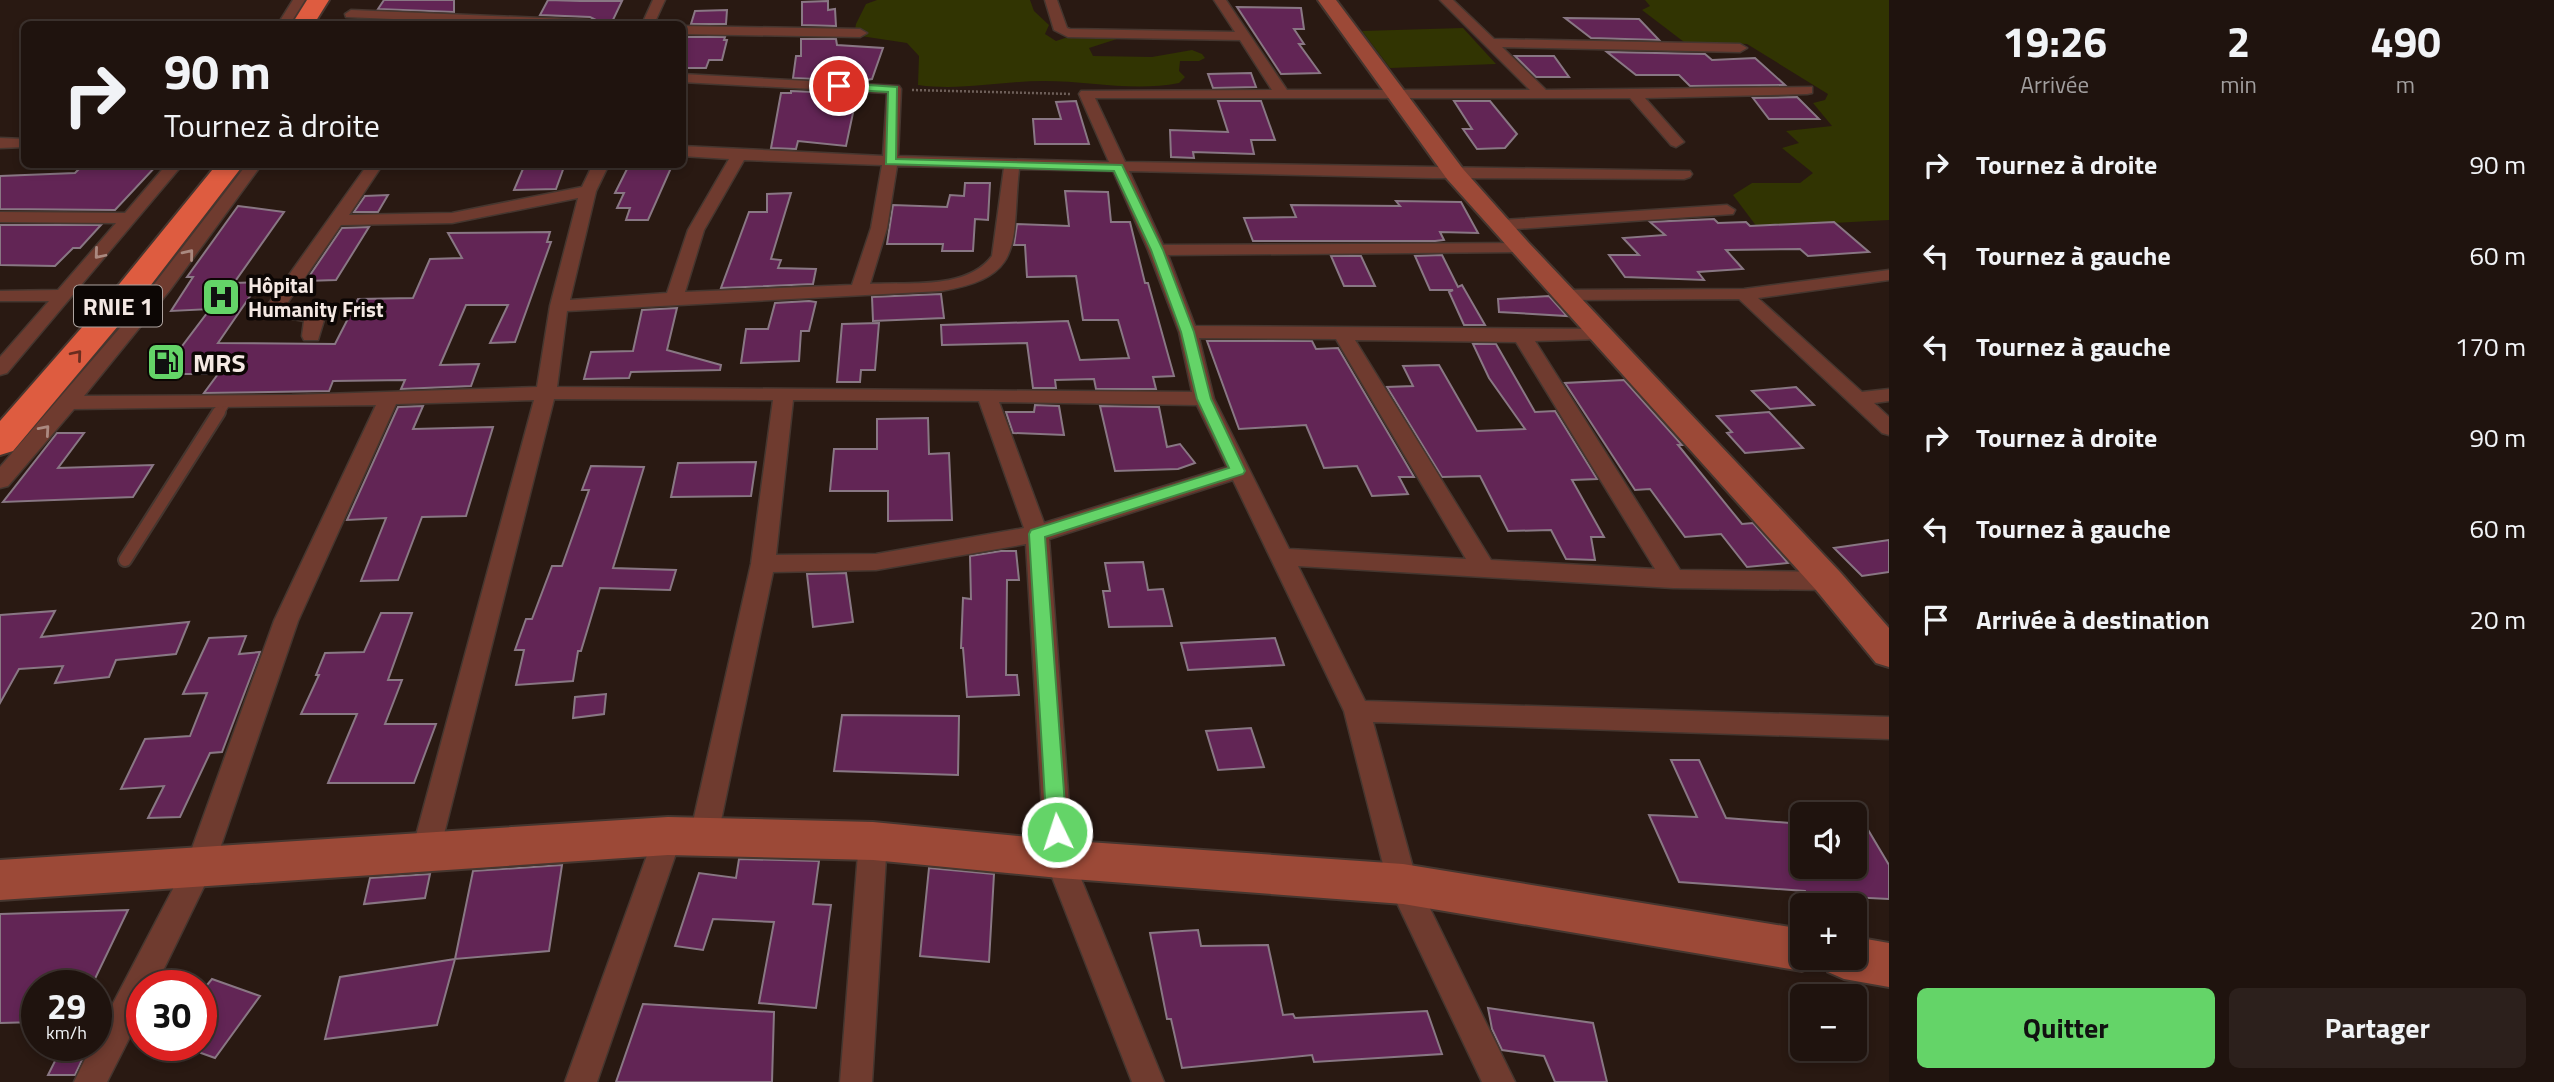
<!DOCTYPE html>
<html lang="fr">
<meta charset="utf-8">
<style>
body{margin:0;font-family:"Titillium Web",sans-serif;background:#2c201c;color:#f1f3f6;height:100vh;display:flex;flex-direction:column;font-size:26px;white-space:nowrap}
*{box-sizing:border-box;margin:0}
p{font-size:23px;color:#a19e9e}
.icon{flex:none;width:38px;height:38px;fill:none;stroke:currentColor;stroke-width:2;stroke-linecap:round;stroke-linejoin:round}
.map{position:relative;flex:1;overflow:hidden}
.sheet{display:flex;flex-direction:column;background:#1f130e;width:665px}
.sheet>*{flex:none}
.guide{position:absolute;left:21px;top:21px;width:665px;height:147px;border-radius:10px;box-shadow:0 4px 10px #0003,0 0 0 2px #3c322e;background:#1f130e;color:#f1f3f6;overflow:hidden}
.fabs{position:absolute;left:1790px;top:802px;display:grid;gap:14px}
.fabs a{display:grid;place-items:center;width:77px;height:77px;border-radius:10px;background:#1f130e;box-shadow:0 4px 10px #0003,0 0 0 2px #3c322e;font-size:35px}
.speed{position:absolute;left:21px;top:970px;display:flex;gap:14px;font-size:35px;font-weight:700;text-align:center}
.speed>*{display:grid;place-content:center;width:91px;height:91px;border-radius:50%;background:#1f130e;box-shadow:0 4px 10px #0003,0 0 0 2px #3c322e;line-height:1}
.speed small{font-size:18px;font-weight:400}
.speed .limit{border:10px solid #d22;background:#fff;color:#111}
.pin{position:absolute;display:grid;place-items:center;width:60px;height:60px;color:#fff;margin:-30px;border:4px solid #fff;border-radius:50%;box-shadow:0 2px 7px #0007}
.me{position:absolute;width:77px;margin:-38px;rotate:356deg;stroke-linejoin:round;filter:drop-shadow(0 0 5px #0008)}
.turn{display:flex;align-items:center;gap:24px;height:147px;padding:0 28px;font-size:32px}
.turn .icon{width:91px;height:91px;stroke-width:2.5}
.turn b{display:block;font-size:49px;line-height:60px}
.eta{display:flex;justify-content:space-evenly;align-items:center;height:119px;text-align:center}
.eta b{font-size:42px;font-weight:700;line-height:49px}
.button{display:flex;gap:14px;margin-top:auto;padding:14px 28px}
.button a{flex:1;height:80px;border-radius:10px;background:#64d468;color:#111;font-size:28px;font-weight:700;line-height:80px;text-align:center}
.button a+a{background:#2c201c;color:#f1f3f6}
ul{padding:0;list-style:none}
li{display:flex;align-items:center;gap:21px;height:91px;padding:0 28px}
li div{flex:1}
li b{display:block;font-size:26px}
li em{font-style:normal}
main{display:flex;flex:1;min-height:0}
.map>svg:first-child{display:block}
.green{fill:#313402}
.building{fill:#622555;stroke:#897784;stroke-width:2}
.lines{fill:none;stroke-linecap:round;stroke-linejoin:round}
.lane-far1-casing{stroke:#45362f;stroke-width:12}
.lane-casing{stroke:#45362f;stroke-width:16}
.street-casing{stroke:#45362f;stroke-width:3}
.secondary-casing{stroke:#45362f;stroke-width:4}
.highway-casing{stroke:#45362f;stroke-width:4}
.path{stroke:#6e5f59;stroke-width:2.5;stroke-dasharray:2 2;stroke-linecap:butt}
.lane-far1{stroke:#6f3b2f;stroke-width:10}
.lane{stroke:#6f3b2f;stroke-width:12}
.street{fill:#6f3b2f;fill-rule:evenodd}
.secondary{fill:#9c4937;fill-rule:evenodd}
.highway{fill:#de5c40;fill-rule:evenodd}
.oneway{stroke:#ab8980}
.oneway2{stroke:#6a2d1f}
.route{fill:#64d468;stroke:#418a44;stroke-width:2}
.labels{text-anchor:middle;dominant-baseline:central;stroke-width:7;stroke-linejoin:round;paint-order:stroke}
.far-poi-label{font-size:21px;font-weight:bold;fill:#f4e8e3;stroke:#0c0604;text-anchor:start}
.shield{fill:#0c0604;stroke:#aea4a0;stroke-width:2}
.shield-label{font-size:24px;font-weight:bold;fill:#f4e8e3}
.poi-label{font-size:26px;font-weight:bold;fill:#f4e8e3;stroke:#0c0604;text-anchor:start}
</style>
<main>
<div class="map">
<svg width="1889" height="1082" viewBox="0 0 1889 1082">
<rect width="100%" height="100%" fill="#291912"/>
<path class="green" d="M877 0H1030L1034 11 1049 25 1045 34 1056 41 1065 38 1117 39 1089 48 1093 56 1152 57 1192 50 1202 54 1205 58 1199 61H1180L1179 71 1185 77 1179 83C1133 92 1090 81 1044 81 1002 81 961 91 918 85L919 56 907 43 854 35 856 24 866 4Z
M1645 0H1889V220L1757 227 1733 195 1752 183H1800L1813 173 1782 148 1799 143 1786 131 1832 126 1813 103 1825 100 1828 94 1747 44 1684 42 1642 10 1650 6Z
M1463 28 1496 64 1390 68 1362 31Z"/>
<path class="building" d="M384 0H454V12L378 9Z
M548 0 580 1H622L612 22 598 21 590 17 540 15Z
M828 1V10L835 9 836 26 802 25V2Z
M1237 7 1301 8 1304 29H1294L1304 44H1299L1320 73 1281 74Z
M727 10 726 24H691L695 11Z
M1565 18 1639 19 1659 40 1591 38Z
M687 37H725L724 40H727L722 60H709L706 68H682V51Z
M801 39H836L837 45 883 48 872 79 859 81 793 78 796 56H801Z
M1607 52 1705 54 1712 60 1755 58 1785 85 1690 86 1679 75H1636Z
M1515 56H1554L1569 77H1536Z
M1251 73 1256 87 1213 88 1208 74Z
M791 91 857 94 846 146 798 141 796 149 771 148 781 93H791Z
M1797 97 1819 119H1769L1753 98Z
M1076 101 1089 144H1035L1033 119H1061L1056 102Z
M1218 101H1261L1275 140H1251L1254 154 1193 152 1194 158 1171 157 1170 130 1228 132Z
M1454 101H1490L1517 134 1505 148 1477 149 1463 129H1472Z
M84 164H158L115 210 0 209V176L75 173Z
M525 164H565L556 189 514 190Z
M628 167 671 168 648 220H626L630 208H617L624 193H615Z
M965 183H990L988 220 975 219 973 251H942L943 244H887L893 205 947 207 950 195 964 196Z
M1065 191 1108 192 1111 222H1130L1145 283H1148L1174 376 1153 377 1156 389H1096L1094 379 1055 380 1056 388H1033L1027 343 942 345 941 325 1068 321 1080 360 1129 358 1118 320H1083L1076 276 1027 277 1025 245H1014L1017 224 1069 226Z
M791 193 771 259 781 260 778 268 816 269 813 284 721 288 749 212H767V194Z
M388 195 378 212H354L365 196Z
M1396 201 1461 202 1478 233 1440 232 1444 240 1435 241H1253L1244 218 1296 217 1291 205 1400 206Z
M238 206 284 212 234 283 260 282 218 343 335 344 358 299 413 298 430 259 462 258 448 233 550 232 547 242H551L515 342 490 343 508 305H466L440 365 479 364 471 386 401 389 405 380 333 381 329 391 204 393 218 374H161L210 309 171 311 193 277H187Z
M1714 219 1718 223 1746 222 1750 226 1834 222 1869 252 1808 256 1800 249 1726 250 1743 269 1698 272 1704 280 1625 277 1609 255H1639L1623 238 1665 235 1650 222Z
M0 225H101L80 248H73L55 266 0 265Z
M369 227 336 280 306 281 342 228Z
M1442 255 1458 287 1462 285 1485 325H1464L1449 292 1453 290H1430L1415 256Z
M1331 256H1361L1375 286H1344Z
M941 294 944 318 873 321 872 297Z
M1549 296 1567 316 1499 312 1498 299Z
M809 301 816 302 809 331H801L799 361 741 363 746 329H768L775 303Z
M677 308 667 350 721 365 720 370 631 372 629 378 584 379 591 352 633 351 642 310Z
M879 323 875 370H861L860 382H837L842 324Z
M1207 341H1312L1316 349 1338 348 1414 477H1399L1408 494 1372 496 1357 466 1324 468 1306 425 1239 429Z
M1473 344H1496L1535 412 1555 411 1597 479 1572 480 1604 537H1591L1595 560 1566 559 1551 530 1508 531 1480 476 1442 477 1387 387 1413 386 1403 366 1439 365 1477 431 1525 429 1489 378Z
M1624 380 1682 445H1678L1742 524 1753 523 1788 563 1747 567 1721 534 1685 537 1650 489 1635 490 1565 383Z
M1796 387 1814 405 1770 409 1752 391Z
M1035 405 1059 406 1064 435 1013 433 1006 412H1034Z
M423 406 413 429 493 427 466 516 422 517 398 580 361 581 386 518 347 520 398 407Z
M1100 406 1159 407 1167 447 1180 444 1195 463 1178 469 1115 471Z
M1769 412 1803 448 1745 453 1727 433 1732 432 1717 416Z
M928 418 929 454 949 453 952 520 888 521V491H830L834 449H877V419Z
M57 433H84L58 468 153 465 133 497 3 502Z
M756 462 751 496 671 497 678 463Z
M591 466 644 467 613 568 676 570 670 590 600 588 581 651H578L573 681 516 685 524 650H515L526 619H532L552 566H562L589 490H582Z
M1889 540V572L1862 576 1834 548Z
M1001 551H1016L1019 580H1007L1006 675H1017L1019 695 967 697 963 648H961L963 598 971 599 970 556Z
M1143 562 1148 590 1163 589 1172 626 1109 627 1103 591H1110L1105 563Z
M846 573 853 622 813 627 807 574Z
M55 611 41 637 189 622 176 654 116 660 109 677 55 683 63 666 19 669 0 703V615Z
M381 613H412L388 680H402L385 724H436L414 783H328L357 714H301L319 675H316L325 653 364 652Z
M246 636 239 654 260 652 222 752 210 753 180 817 148 818 164 786 121 789 145 739 190 736 207 693 183 694 209 638Z
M1275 638 1284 665 1188 670 1181 643Z
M606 694 604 714 573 718 575 697Z
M842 715 959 716 958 775 834 771Z
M1251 728 1264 767 1218 770 1206 731Z
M1671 760H1699L1726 818 1802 824V866H1855V808L1889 865V899L1850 897 1854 905 1811 903 1805 891 1679 882 1649 815 1697 817Z
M739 859 819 861 813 904 831 905 816 1008 759 1003 774 922 713 919 703 950 675 946 699 873 736 878Z
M562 865 549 951 455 959 473 871Z
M929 868 994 874 989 962 920 956Z
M430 874 425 898 364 904 370 878Z
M128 910 92 985H37V1022L0 1023V914Z
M1198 930 1201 946 1268 945 1283 1015 1293 1014 1295 1018 1427 1011 1442 1054 1314 1062 1312 1055 1182 1068 1171 1019H1167L1150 933Z
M455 959 437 1025 325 1039 340 977Z
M212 979 260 996 215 1058 201 1053V992Z
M643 1004 774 1012 772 1082H616Z
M1488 1008 1593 1023 1607 1082H1555L1544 1056 1502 1050 1492 1029Z
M63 1045H89L75 1075H48Z"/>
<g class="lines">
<defs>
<path id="lane-far1" d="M218 414 226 401"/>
<path id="lane" d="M125 560 219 412"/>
<path id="street" d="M293 0H305L290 24H278Z
M653 0H665L654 24H642Z
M1045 0H1057L1067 28 1070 29 1235 32 1214 0H1226L1287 90H1530L1440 0H1453L1494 39 1740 44 1747 48 1740 52 1502 47 1546 90 1812 87V93L1807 94 1645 98 1684 142 1676 147 1671 145 1630 98H1095L1125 162 1690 171 1692 174 1690 177 1684 179 1432 178 1129 171 1163 245 1525 243 1528 247 1519 252 1168 255 1195 326 1608 329 1610 333 1601 339 1535 341 1680 570 1828 572 1836 575 1840 581 1836 587 1828 590 1673 588 1298 566 1365 701 1889 717V739L1373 722 1417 882 1515 1082H1482L1388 884 1344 711 1233 480 1049 539 1073 859 1164 1082H1132L1045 859 1026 544 876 570 773 572 718 835 714 844 704 848 694 844 690 835 751 564 773 400 554 399 439 854 435 863 425 867 415 863 411 854 534 400 396 404 298 621 214 866 156 985H142V1013L107 1082H74L92 1045H96V1036L187 862 274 621 376 405 74 409 8 486 0 488V467L125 322 247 164H262L170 290 84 396 292 395 537 387 550 306 578 198 452 223 341 225 286 305C300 306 315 309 324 320L318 340H304L302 336 304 321 266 314 264 310 368 164H383L349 215 452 213 582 187 593 164H609L596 191 570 300 667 293 688 230 729 159 682 156V146L883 156 887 93 682 82V74L899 86 901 89 898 156 1109 162 1079 94 1081 91 1272 90 1240 40 1068 37 1054 30ZM744 160 882 165 871 228 852 285 685 292 704 230ZM897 166 1004 168 992 256C967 290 908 282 870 284L887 228ZM1019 169 1113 171 1148 250 1179 332 1192 392 557 387 567 311 941 291C1027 277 1011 242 1019 169ZM1199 338 1336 339 1466 559 1289 549 1214 399ZM1355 340 1516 342 1655 569 1491 560ZM793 400 979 401 1024 528 876 554 776 555ZM999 402 1197 405 1227 467 1044 523Z
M351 10 590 20 597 24H509L346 17 345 14Z
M682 26 860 29 867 33 860 37 682 34Z
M0 138 24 139V147L0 148Z
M167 164H183L7 373 0 375V357L49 301H0V291L58 290 116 223 0 222V212L125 213Z
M1727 205 1735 210 1733 214 1502 230 1494 225 1502 220Z
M1889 270V280L1758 298 1862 392 1889 389V401L1874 403 1889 417V435L1882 433 1739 299 1565 300 1556 295 1565 290 1744 289Z
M668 823 678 827 682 836 597 1082H565L654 836 658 827Z
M873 828 883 832 887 841 872 1082H840L859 841 863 832Z"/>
<path id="secondary" d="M1318 0H1336L1463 169 1528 242 1840 572 1889 628V667L1876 663 1816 590 1447 179Z
M668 817 873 822 1059 840 1403 864 1802 929V957H1821L1818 965 1802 971 1403 904 1059 878 873 860 668 855 0 900V860Z
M1855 937 1889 943V987L1844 979 1828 972 1822 957H1855Z"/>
<path id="highway" d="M307 0H329L314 24H292Z
M217 164H244L134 307 13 451 0 455V421L112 293Z"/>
</defs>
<use href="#lane-far1" class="lane-far1-casing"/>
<use href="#lane" class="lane-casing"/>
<use href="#street" class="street-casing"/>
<use href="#secondary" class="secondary-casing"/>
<use href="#highway" class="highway-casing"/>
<path class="path" d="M912 90 1071 94"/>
<use href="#lane-far1" class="lane-far1"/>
<use href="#lane" class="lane"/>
<use href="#street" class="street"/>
<use href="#secondary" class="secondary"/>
<use href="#highway" class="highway"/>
</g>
<defs><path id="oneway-chevron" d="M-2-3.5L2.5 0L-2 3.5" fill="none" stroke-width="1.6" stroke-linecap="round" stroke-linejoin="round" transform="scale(1.75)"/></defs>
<g class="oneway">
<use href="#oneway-chevron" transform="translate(99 254) rotate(130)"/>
<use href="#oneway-chevron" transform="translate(189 254) rotate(-51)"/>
<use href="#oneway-chevron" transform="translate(45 430) rotate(-49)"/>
</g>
<use class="oneway2" href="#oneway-chevron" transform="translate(77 355) rotate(-50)"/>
<path class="route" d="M839 83 897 87 896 159 1122 165 1163 250 1194 332 1211 399 1245 471 1243 474 1045 537 1067 832 1064 838 1057 840 1050 838 1047 832 1029 534 1031 530 1229 468 1197 399 1181 332 1151 250 1114 171 886 164 888 92 836 89 834 86Z"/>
<defs>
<symbol id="hospital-square" viewBox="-11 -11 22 22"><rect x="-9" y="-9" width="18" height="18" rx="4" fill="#64d468" stroke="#0c0604"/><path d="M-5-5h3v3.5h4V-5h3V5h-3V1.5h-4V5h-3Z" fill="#111"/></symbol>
<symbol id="fuel-square" viewBox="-11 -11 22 22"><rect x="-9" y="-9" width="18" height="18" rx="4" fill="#64d468" stroke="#0c0604"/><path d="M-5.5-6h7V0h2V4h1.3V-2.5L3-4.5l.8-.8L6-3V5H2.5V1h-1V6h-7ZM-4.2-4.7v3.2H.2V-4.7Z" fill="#111"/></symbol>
</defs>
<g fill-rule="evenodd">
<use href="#hospital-square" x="199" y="275" width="44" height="44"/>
<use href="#fuel-square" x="144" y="340" width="44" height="44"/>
</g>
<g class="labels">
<g class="far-poi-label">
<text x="248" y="285">Hôpital<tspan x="248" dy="24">Humanity Frist</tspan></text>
</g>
<rect class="shield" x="74" y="285.5" width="88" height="41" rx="5"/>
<g class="shield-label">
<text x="118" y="306">RNIE 1</text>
</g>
<g class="poi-label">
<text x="193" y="362">MRS</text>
</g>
</g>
</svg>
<div class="fabs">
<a><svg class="icon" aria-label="sound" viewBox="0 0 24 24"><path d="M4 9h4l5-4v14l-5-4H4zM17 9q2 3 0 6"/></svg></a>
<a>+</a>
<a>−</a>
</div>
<div class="speed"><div>29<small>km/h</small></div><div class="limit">30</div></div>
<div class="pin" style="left:839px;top:86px;background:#d93025"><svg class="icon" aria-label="arrive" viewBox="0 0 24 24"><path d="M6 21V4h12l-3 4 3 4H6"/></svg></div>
<svg class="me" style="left:1057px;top:832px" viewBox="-20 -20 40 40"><circle r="17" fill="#64d468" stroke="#fff" stroke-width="3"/><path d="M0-11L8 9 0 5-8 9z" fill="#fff"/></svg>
<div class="guide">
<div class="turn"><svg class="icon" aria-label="right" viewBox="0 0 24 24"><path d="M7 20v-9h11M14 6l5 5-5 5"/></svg><div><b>90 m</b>Tournez à droite</div></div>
</div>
</div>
<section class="sheet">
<div class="eta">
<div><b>19:26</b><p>Arrivée</p></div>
<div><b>2</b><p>min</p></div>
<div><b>490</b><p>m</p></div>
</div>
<ul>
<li><svg class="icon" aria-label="right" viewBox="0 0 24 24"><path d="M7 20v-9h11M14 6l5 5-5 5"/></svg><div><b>Tournez à droite</b></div><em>90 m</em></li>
<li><svg class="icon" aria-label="left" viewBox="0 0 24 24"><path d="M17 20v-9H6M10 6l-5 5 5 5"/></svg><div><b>Tournez à gauche</b></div><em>60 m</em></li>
<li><svg class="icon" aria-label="left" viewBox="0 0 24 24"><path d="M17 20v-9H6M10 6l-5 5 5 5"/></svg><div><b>Tournez à gauche</b></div><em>170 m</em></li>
<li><svg class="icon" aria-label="right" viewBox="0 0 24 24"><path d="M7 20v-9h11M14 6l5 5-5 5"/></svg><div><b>Tournez à droite</b></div><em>90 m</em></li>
<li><svg class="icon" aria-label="left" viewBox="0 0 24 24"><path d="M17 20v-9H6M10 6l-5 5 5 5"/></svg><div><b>Tournez à gauche</b></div><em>60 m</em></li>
<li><svg class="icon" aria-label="arrive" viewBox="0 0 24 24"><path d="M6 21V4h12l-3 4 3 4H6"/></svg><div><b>Arrivée à destination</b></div><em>20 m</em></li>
</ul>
<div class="button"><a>Quitter</a><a>Partager</a></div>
</section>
</main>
